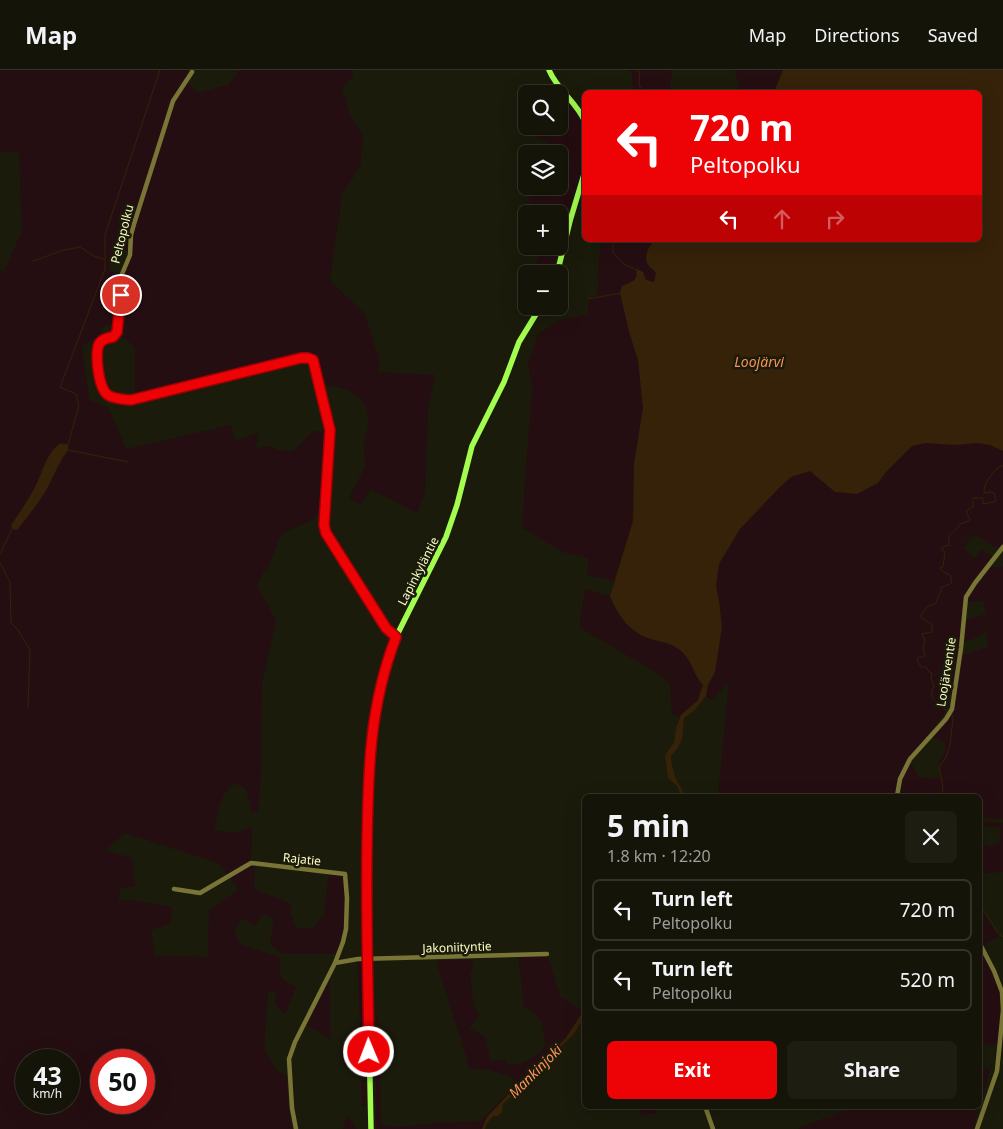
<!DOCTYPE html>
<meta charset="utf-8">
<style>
body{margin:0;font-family:"Noto Sans",sans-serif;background:#1d1d12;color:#f1f3f6;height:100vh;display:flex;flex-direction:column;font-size:19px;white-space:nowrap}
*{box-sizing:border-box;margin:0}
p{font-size:16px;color:#9d9e9c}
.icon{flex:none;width:28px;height:28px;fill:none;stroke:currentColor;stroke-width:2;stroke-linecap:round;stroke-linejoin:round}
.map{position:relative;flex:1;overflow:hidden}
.drawer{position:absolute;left:582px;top:724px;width:400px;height:315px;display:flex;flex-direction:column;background:#141408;border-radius:8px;box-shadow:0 5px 20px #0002,0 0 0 1px #333329}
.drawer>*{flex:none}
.guide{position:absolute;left:582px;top:20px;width:400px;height:152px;border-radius:8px;box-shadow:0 5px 20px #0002,0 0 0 1px #333329;background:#ed0306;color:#fff;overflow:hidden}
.fabs{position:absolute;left:518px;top:15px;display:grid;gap:10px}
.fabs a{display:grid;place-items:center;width:50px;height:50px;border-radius:8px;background:#141408;box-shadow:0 5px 20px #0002,0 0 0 1px #333329;font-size:25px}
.speed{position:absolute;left:15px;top:979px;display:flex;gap:10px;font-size:25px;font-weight:700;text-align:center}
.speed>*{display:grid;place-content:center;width:65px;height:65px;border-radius:50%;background:#141408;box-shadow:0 5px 20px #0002,0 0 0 1px #333329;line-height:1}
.speed small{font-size:12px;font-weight:400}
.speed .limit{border:8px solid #d22;background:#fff;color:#111}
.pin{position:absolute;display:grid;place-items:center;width:42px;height:42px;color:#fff;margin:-21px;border:2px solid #fff;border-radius:50%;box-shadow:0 1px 5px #0007}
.me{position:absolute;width:55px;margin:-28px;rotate:359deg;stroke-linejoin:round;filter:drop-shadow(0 0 4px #0008)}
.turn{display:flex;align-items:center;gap:18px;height:105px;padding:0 25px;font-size:22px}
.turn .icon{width:65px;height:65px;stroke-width:2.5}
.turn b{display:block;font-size:35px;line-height:42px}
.lanes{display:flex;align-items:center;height:48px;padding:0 25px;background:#0003;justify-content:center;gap:25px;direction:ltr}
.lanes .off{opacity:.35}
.round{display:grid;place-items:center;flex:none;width:52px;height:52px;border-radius:8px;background:#1d1d12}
.head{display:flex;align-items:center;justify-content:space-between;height:85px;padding:0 25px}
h1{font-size:30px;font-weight:700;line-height:38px}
.primary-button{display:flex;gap:10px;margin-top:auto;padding:10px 25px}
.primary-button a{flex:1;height:58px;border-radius:8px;background:#ed0306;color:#fff;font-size:20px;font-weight:700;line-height:58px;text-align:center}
.primary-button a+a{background:#1d1d12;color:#f1f3f6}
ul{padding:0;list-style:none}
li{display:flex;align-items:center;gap:15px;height:62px;margin:0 10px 8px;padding:0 15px;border:2px solid #333329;border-radius:8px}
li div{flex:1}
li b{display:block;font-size:19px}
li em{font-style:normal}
header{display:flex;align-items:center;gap:30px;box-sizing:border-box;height:70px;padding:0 25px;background:#141408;border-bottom:1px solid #333329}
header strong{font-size:24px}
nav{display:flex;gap:28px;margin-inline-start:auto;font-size:18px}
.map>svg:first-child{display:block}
.green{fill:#250e11;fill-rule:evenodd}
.water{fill:#362109}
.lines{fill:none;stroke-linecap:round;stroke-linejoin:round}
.stream{stroke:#362109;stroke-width:1}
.minor{stroke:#797536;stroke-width:4.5}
.major{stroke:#a3fd4e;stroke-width:5.5}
.route-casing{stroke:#9a0204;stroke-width:12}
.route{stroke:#ed0306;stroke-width:9}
.labels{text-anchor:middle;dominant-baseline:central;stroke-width:5;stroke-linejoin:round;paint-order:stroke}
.street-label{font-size:12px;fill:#fefec6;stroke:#1a1b0b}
.water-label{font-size:14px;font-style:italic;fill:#fd9055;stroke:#1a1b0b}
</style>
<header>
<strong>Map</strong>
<nav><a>Map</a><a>Directions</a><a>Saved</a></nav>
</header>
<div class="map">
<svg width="1003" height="1059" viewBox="0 0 1003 1059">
<rect width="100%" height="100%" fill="#1a1b0b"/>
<path class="green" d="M0 0H188L187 7 171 29 128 167V182L122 176 111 188 109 201 120 204 117 254 100 257 101 265 82 276 89 330 109 338 126 379 231 355 235 371 258 363 256 378 272 376 277 380 293 381 314 361 328 362 321 442 312 450 281 464 267 500 264 501 257 515 276 551 262 613 261 703 258 741 251 742 250 731 245 718 234 713C220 723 218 744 214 760L233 763 252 757 251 791 228 805 218 793 125 763 105 780 132 788 135 816 120 819 118 831 133 830 172 837 170 854 151 860 155 886 208 887 209 841 239 819 230 808 251 795H255L254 819 291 834 290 843 296 858H312L324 845 329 803 340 804 344 808V860L336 884H282L270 874 274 848 262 844 255 856 242 848 234 861 240 874 281 888C276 905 281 910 296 917L285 944 275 934 276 922 268 921 264 978 276 1000 286 1005 290 1050 293 1059H0V199L4 202 22 161 19 82 0 81ZM26 990H69V1032H26ZM101 990H144V1032H101Z
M240 0H352L353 7 342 18 351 48 363 65 360 97 342 124 330 211 365 244 379 290V302L435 305 428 339 425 420 417 443 371 419 361 435 349 428 366 395C361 380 367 367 368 352 369 324 344 316 321 315L313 287 302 286 218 305 135 327V277L118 263 121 252 124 202 131 168 174 32 187 12 198 23 228 15Z
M628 0H670L672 4 669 22H664L663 21 660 22H633L632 3Z
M735 0H798L786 22H730L740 21Z
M546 13 551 14C563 28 580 43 584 61 591 93 571 128 563 159 559 174 557 189 551 204H537L533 196 539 188 535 177 527 176H559V144H529L530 138 528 116H559V84H547V70L538 69 530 56H559V24H547L548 21Z
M526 30V55L522 53 521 31Z
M601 170H680L714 497 724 475 789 391 886 402 890 398 899 374 1003 350V475L999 478 994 477 978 466 952 468 957 469 970 468 963 478 975 488 981 480 992 486 967 522 954 612 944 644 903 697 899 709 896 726H718L729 612 712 630 706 626 708 615H703L698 630 680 647 672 644 670 614 664 607 579 557 585 519 610 526 614 511 587 505 589 490 587 488 562 482 522 457 532 315 528 294 538 264 561 250 588 244V229L596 227 599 216 598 203Z
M990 496 1001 498 1003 496V749L980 748V726H900L902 710 909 694 913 696 917 706C924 707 933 710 940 707L938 693 945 683V672L931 667 947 650 953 641 962 585 988 577 987 562C978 564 973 571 964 571L966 550 986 544 984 531 968 532 970 525Z
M980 752 1003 753V802L980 803V771L989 777 999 774 1001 758 993 756 980 757Z
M980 838 999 867 988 872 984 876 980 867Z
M980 878C988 892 997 908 1000 924 1003 941 999 958 998 975L980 974Z
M547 883 560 926 583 941 565 969 535 996 487 1047 482 1059H376V945L379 958 381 1050 382 1055C396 1059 411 1055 425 1054 443 1052 462 1052 480 1051L509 1022 514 1012 513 1007 486 999 468 998 467 989 436 891 472 889 473 899 470 902 473 934 479 945 469 958 485 967 491 991 505 990 506 993C521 999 537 986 545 975 544 958 542 943 524 937L518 884Z
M356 892H360L363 895 367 1034 365 1037H362L359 965 360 955 358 895Z
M330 910V969L307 955Z
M980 998 990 999 980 1035Z
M638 1036H653L656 1043 642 1046Z
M859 1036H980L973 1059H798L803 1056Z
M347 1045 357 1059H343Z"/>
<path class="water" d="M783 0H1003V381L990 375 977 373 956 375 926 373 912 376 886 402 878 413 857 424 835 422 810 401 791 407 779 418 740 459 719 494 716 516 719 530 722 557 715 602 708 615 706 626 694 641 684 648C682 667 685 671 671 686 671 693 674 704 677 711 680 717 683 719 684 726H680L678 717 668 708 665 685 674 673 676 658 681 645 698 630 703 615C692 603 692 587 677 578 667 571 657 572 648 568 629 562 617 543 610 526L633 451 634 394 643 338 638 290 630 265 620 223 622 216 633 211 636 208 637 199 643 202 646 210 654 212 656 203C654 200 649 197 647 193 644 185 649 175 656 170H980V22H774Z
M61 373 68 375V380C61 389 56 400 51 411 42 429 30 444 17 460L12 459 11 455C19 444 26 433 33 421 42 406 45 383 61 373Z
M585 939V946L574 964 545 992 528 1011 503 1034 502 1042 498 1046H493L486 1055 485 1059H482L487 1047 535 996 565 969Z"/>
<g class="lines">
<path class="stream" d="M638 0C642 7 636 15 643 21L650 20 653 22
M613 170V183L624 194 638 201
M33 191 64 180 80 177 94 186 104 189
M588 229 621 223
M68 375 79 335 76 324 60 317 105 199V165L160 0
M68 380 128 392
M0 484 12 459
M0 493 10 512 11 553 18 560 30 580 28 637
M947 641C938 632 927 631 934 616L931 608 932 603 929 602 926 597H921L917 590 918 588 925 586 923 577 925 570 922 564 932 562V554L921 548V545L927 537 936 533 942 517 952 513 950 505 942 501 940 498 943 497 945 482 942 480V477L949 475C947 460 955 465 960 454L969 451 970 450 966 441 973 437V428H983V434L994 432 996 430 994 423 991 422 984 423C983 413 994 399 1003 395
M942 726 943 716 939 697 946 687 950 675 953 649 952 645
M980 835 997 861 1003 867"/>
<path class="minor" d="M192 2 173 31 134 154 131 165 130 185 122 204 118 257 117 262 113 267C107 268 102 269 99 274 95 284 98 318 108 325 112 328 126 330 131 330L301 289H311L330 360 323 455 325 463 386 558 396 567
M897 726 900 709 910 689 946 649 952 639 961 578 966 527 975 513 1003 477
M174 819 200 823 251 793 345 804 347 828 346 859 343 872 335 893 295 972 289 989 292 1038 296 1059
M335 893 358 889 547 884
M705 1036 713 1059
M977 1059 997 1001 1003 940 1002 922 994 901 980 874"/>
<path class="major" d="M549 0C557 20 577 32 585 52
M557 204 570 151 585 101
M371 1059 366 825 369 702 375 637 386 595 396 567 446 467 457 435 472 376 504 312 519 272 541 236"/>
</g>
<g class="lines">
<defs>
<path id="route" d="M121 225 117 262 113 267C107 268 102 269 99 274 95 284 98 318 108 325 112 328 125 330 131 330L301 288H308L313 290 330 360 324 455 326 463 386 558 396 567C369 637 368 703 367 777 366 845 368 914 369 982"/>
</defs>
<use href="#route" class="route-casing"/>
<use href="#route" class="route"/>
</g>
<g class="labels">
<g class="street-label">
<text transform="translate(122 164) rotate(-76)">Peltopolku</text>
<text transform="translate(418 501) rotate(-63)">Lapinkyläntie</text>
<text transform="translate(946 602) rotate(-81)">Loojärventie</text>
<text transform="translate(302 789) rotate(6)">Rajatie</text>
<text transform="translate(457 877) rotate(-2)">Jakoniityntie</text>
</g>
<g class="water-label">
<text x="759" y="291">Loojärvi</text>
<text transform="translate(535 1001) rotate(-45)">Mankinjoki</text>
</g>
</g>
</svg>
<div class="fabs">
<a><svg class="icon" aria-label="search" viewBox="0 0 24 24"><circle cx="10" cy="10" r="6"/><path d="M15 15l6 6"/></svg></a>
<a><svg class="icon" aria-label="layers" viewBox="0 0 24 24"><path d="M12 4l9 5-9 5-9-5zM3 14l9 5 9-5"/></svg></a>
<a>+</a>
<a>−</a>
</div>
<div class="speed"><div>43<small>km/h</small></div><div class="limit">50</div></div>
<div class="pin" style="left:121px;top:225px;background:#d93025"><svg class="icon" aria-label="arrive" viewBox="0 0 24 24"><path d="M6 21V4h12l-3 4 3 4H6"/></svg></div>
<svg class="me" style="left:369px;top:982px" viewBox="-20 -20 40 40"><circle r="17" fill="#ed0306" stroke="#fff" stroke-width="3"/><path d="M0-11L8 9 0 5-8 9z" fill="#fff"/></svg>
<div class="guide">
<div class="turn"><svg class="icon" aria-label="left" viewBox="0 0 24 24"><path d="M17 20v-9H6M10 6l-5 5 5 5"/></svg><div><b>720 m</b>Peltopolku</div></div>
<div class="lanes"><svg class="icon" aria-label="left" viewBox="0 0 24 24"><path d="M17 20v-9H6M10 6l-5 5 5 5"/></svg><svg class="icon off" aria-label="ahead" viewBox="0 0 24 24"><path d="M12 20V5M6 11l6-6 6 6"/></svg><svg class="icon off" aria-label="right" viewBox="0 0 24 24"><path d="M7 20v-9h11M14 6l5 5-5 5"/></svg></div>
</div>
<section class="drawer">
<div class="head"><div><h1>5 min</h1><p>1.8 km · 12:20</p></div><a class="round"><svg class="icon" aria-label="close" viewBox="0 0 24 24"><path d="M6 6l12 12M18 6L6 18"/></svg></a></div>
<ul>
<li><svg class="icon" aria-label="left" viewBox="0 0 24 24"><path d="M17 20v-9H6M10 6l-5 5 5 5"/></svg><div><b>Turn left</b><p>Peltopolku</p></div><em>720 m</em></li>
<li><svg class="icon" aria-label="left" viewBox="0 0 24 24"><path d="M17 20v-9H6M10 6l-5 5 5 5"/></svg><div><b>Turn left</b><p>Peltopolku</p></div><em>520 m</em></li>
</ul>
<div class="primary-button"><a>Exit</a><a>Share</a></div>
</section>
</div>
